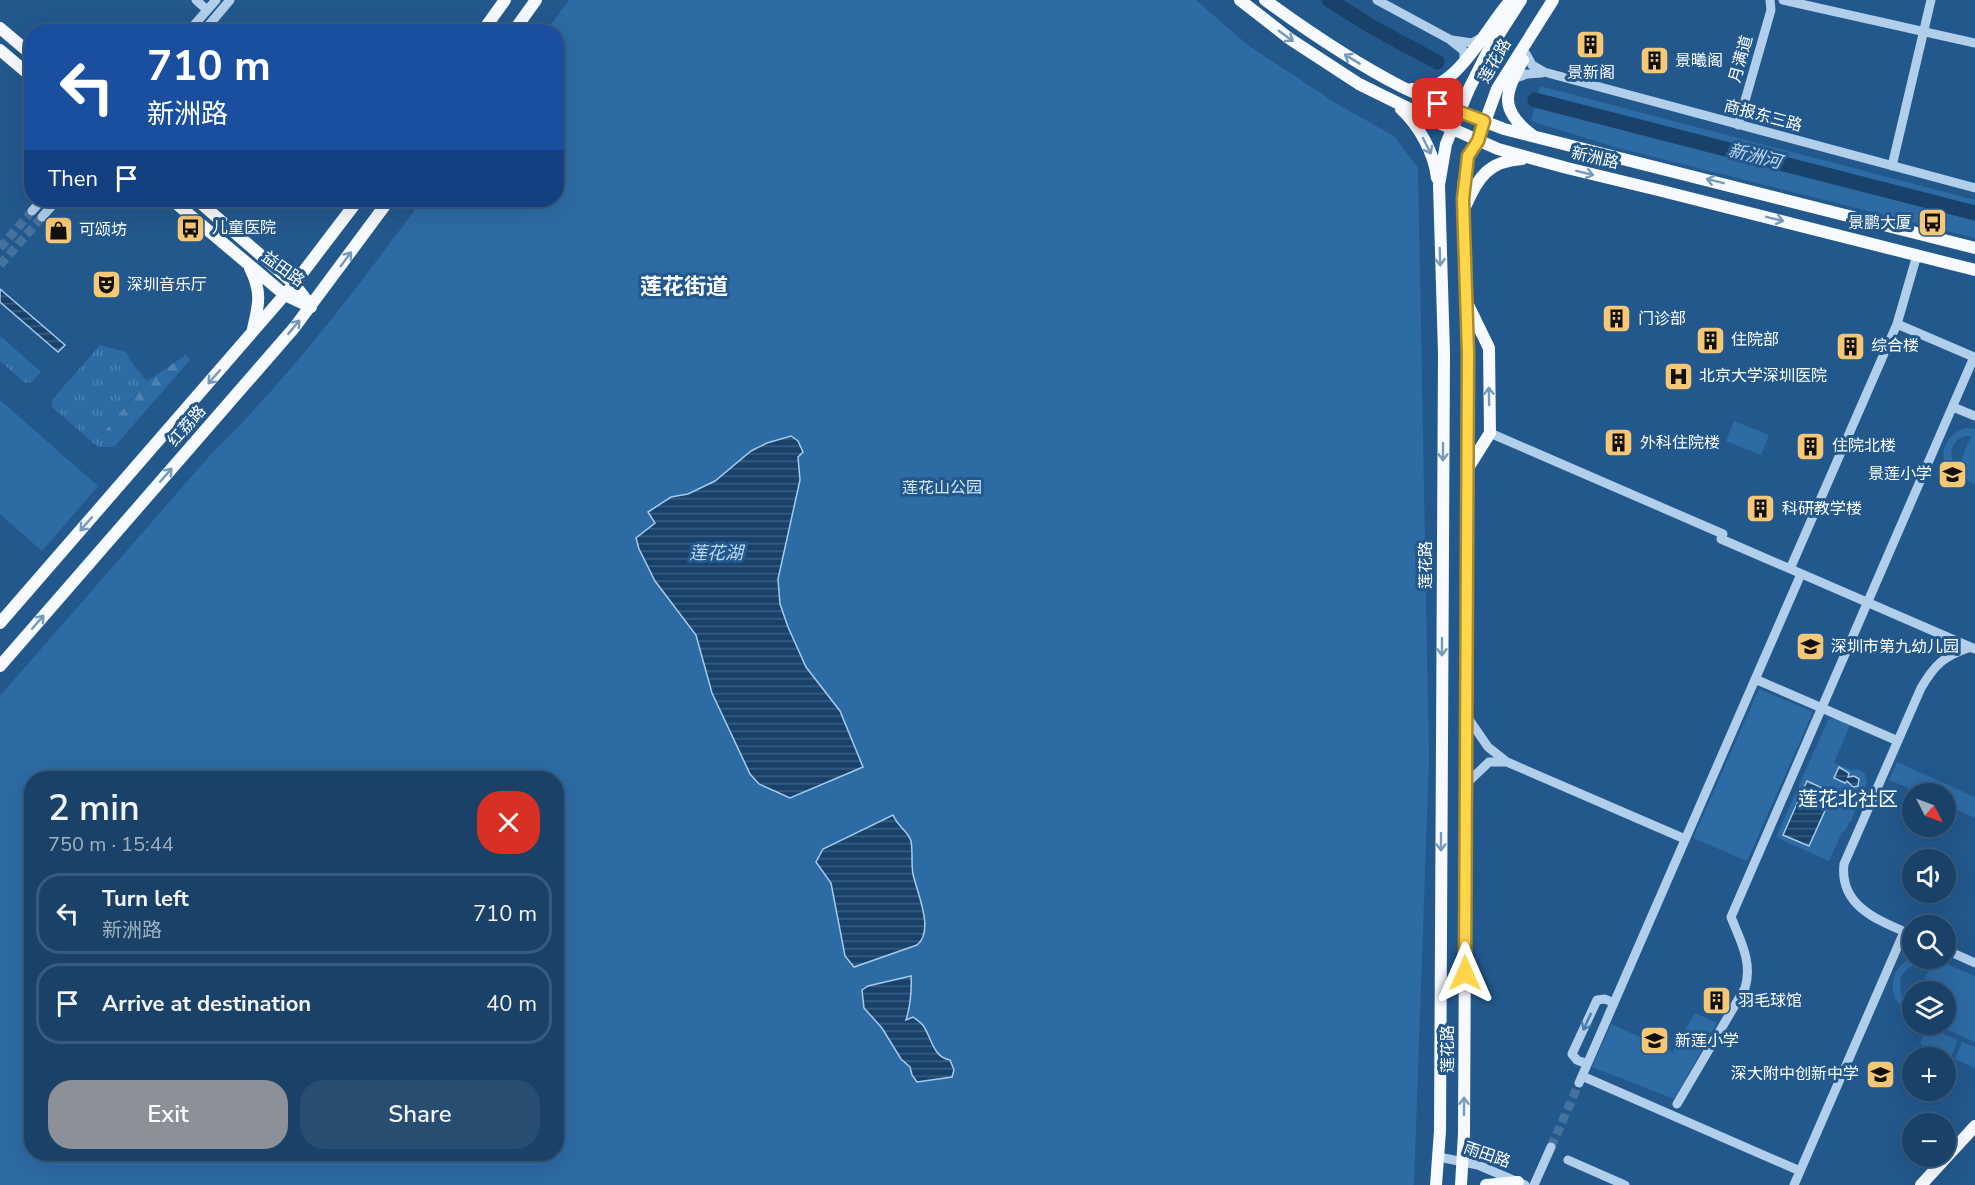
<!DOCTYPE html>
<meta charset="utf-8">
<style>
body{margin:0;font-family:"Nunito Sans","Noto Sans SC",sans-serif;background:#274d71;color:#f1f3f6;height:100vh;display:flex;flex-direction:column;font-size:22px;white-space:nowrap}
*{box-sizing:border-box;margin:0}
p{font-size:20px;color:#9fb0c0}
.icon{flex:none;width:33px;height:33px;fill:none;stroke:currentColor;stroke-width:2;stroke-linecap:round;stroke-linejoin:round}
.map{position:relative;flex:1;overflow:hidden}
.sheet{position:absolute;left:24px;top:771px;width:540px;height:390px;display:flex;flex-direction:column;background:#1a4269;border-radius:24px;box-shadow:0 6px 24px #0002,0 0 0 2px #385b7d}
.sheet>*{flex:none}
.guide{position:absolute;left:24px;top:24px;width:540px;height:183px;border-radius:24px;box-shadow:0 6px 24px #0002,0 0 0 2px #385b7d;background:#1a4fa0;color:#fff;overflow:hidden}
.needle{width:39px;rotate:132deg}
.tools{position:absolute;left:1902px;top:783px;display:grid;gap:12px}
.tools a{display:grid;place-items:center;width:54px;height:54px;border-radius:50%;background:#1a4269;box-shadow:0 6px 24px #0002,0 0 0 2px #385b7d;font-size:30px}
.pin{position:absolute;display:grid;place-items:center;width:51px;height:51px;color:#fff;margin:-26px;border-radius:12px;box-shadow:0 3px 9px #0006}
.me{position:absolute;width:66px;margin:-33px;rotate:0deg;stroke-linejoin:round;filter:drop-shadow(0 0 4px #0008)}
.turn{display:flex;align-items:center;gap:21px;height:126px;padding:0 24px;font-size:27px}
.turn .icon{width:78px;height:78px;stroke-width:2.5}
.turn b{display:block;font-size:42px;line-height:51px}
.then{display:flex;align-items:center;height:57px;padding:0 24px;background:#0003;gap:12px;font-size:22px}
.round{display:grid;place-items:center;flex:none;width:63px;height:63px;border-radius:24px;background:#274d71}
.head{display:flex;align-items:center;justify-content:space-between;height:102px;padding:0 24px}
h1{font-size:36px;font-weight:600;line-height:45px}
.button{display:flex;gap:12px;margin-top:auto;padding:12px 24px}
.button a{flex:1;height:69px;border-radius:24px;background:#8c9099;color:#fff;font-size:24px;font-weight:600;line-height:69px;text-align:center}
.button a+a{background:#274d71;color:#f1f3f6}
ul{padding:0;list-style:none}
li{display:flex;align-items:center;gap:18px;height:81px;margin:0 12px 9px;padding:0 12px;border:3px solid #385b7d;border-radius:24px}
li div{flex:1}
li b{display:block;font-size:22px}
li em{font-style:normal}
.map>svg:first-child{display:block}
.grass{fill:url(#grass-tufts)}
.forest{fill:url(#forest-firs)}
.park{fill:#2d6ba4;fill-rule:evenodd}
.water{fill:url(#water-rules);stroke:#a5cbec;stroke-width:1.5}
.lines{fill:none;stroke-linecap:round;stroke-linejoin:round}
.river{stroke:#19426b;stroke-width:15}
.minor-tunnel{stroke:#44719d;stroke-width:9;stroke-dasharray:9 4.5;stroke-linecap:butt}
.minor{stroke:#b1cfeb;stroke-width:9}
.major{stroke:#f6fafe;stroke-width:12}
.oneway{stroke:#7799ba}
.oneway2{stroke:#4e7ca8}
.route-casing{stroke:#a68a30;stroke-width:15}
.route{stroke:#ffd54a;stroke-width:10}
.labels{text-anchor:middle;dominant-baseline:central;stroke-width:6;stroke-linejoin:round;paint-order:stroke}
.street-label{font-size:16px;fill:#fff;stroke:#23588c}
.poi-label{font-size:16px;fill:#fff;stroke:#23588c;text-anchor:start}
.park-label{font-size:16px;fill:#d6e8f8;stroke:#23588c}
.water-label{font-size:18px;font-style:italic;fill:#bdd9f2;stroke:#23588c}
.quarter-label{font-size:20px;fill:#fff;stroke:#23588c}
.district-label{font-size:22px;font-weight:bold;fill:#fff;stroke:#23588c}
</style>
<div class="map">
<svg width="1975" height="1185" viewBox="0 0 1975 1185">
<defs>
<pattern id="grass-tufts" width="24" height="20" patternUnits="userSpaceOnUse" patternTransform="scale(1.5)"><rect width="24" height="20" fill="#2d6ba4"/><path d="M3 7l-1-3M5 7V3M7 7l1-3M15 17l-1-3M17 17v-4M19 17l1-3" fill="none" stroke="#4c81b2"/></pattern>
<pattern id="forest-firs" width="22" height="20" patternUnits="userSpaceOnUse" patternTransform="scale(1.5)"><rect width="22" height="20" fill="#2d6ba4"/><path d="M5 1l3.5 6h-7zM16 11l3.5 6h-7z" fill="#4c81b2"/></pattern>
<pattern id="water-rules" width="6" height="5" patternUnits="userSpaceOnUse" patternTransform="scale(1.5)"><rect width="6" height="5" fill="#19426b"/><path d="M0 2.5h6" fill="none" stroke="#3c5e81"/></pattern>
</defs>
<rect width="100%" height="100%" fill="#23588c"/>
<path class="grass" d="M0 336 41 372 32 382 25 383 0 361Z
M100 345 126 352 132 363 147 381 101 434 114 447H98L52 407V400Z"/>
<path class="forest" d="M186 355 190 360 114 447 101 435 147 381Z"/>
<path class="park" d="M569 0H1196L1249 46 1337 104 1394 136 1418 168 1429 759 1414 1185H0V696L212 453C291 376 357 288 422 200H556V32L546 31ZM32 778H556V1154H32Z
M1540 86 1975 200V238L1618 148 1531 121Z
M0 400 98 486 42 551 0 514Z
M1734 421 1769 435 1761 455 1726 441Z
M1966 428 1975 429V484C1968 480 1959 478 1953 473 1934 458 1946 433 1966 428ZM1971 436 1958 467H1957C1945 454 1953 435 1971 436Z
M1759 689 1813 712 1747 861 1693 838Z
M1835 718 1850 725 1834 763 1851 770 1858 769 1865 774 1867 783 1852 817V822L1850 821 1844 832H1842L1829 861 1776 837 1828 720Z
M1897 762 1975 797V818L1946 805V794L1920 793 1889 780Z
M1912 957 1934 959 1975 976V1042L1936 1025 1946 1024V992L1919 991 1931 965C1917 961 1906 966 1900 979L1901 995 1912 1006V1014C1886 1002 1886 970 1912 957Z
M1695 1013 1717 1023 1674 1099 1592 1067 1611 1024 1675 1053 1673 1051Z
M1927 1027 1958 1040 1951 1057 1920 1044Z
M1962 1042 1975 1047V1068L1955 1059Z"/>
<path class="water" d="M0 289 65 345 58 352 0 302Z
M791 436 798 441 803 452 798 457 800 480 778 579 780 604 788 627 806 667 840 711 863 767 790 798 759 784 750 774 712 693 696 635 655 581 639 549 636 538 655 523 648 512 671 497 688 494 715 481 751 451 767 443Z
M1839 767 1849 773 1848 777 1854 776 1859 779 1858 786 1853 787 1847 781 1845 783 1834 778Z
M1807 781 1833 793 1809 846 1783 835Z
M893 815C898 827 908 831 911 841 913 852 911 864 913 874 917 893 935 931 917 945L854 967 845 956 831 883 816 862 823 849Z
M911 976C912 989 910 1008 906 1020L913 1017C917 1020 922 1023 924 1027 932 1039 933 1057 950 1060L954 1070 952 1077 917 1082 912 1075 910 1067 901 1059 882 1028 864 1008 862 990 868 986Z"/>
<g class="lines">
<path class="river" d="M1329 0 1374 28 1437 62
M1535 100 1975 213"/>
<path class="minor-tunnel" d="M0 248 32 211
M0 265 42 217
M1551 1147 1579 1083"/>
<path class="minor" d="M196 0 207 10
M1377 0 1449 39 1464 51V62
M1783 0 1975 43
M188 32 216 0
M203 32 230 0
M1452 40 1472 43 1481 38
M1526 54 1532 65 1544 72 1975 188
M1513 79 1527 74 1542 73
M1738 125 1771 10 1770 0
M1892 166 1931 0
M32 211 42 200
M42 217 57 200
M1953 407 1975 416
M1490 433 1723 534 1721 539 1975 649
M1790 569 1897 324 1917 255
M1755 679 1898 741
M1466 715 1488 747 1507 762 1685 839
M1466 784 1489 762H1505
M1912 935C1880 921 1839 907 1844 864L1921 688C1935 664 1944 656 1971 647
M1946 950 1975 963
M1587 1064 1577 1060 1572 1054 1597 1000 1605 999 1614 1003
M1582 1076 1800 1171
M1579 1083 1801 574
M1677 1104 1745 988C1753 962 1740 940 1731 917L1974 357 1897 324
M1439 1157 1478 1165 1525 1185
M1568 1160 1625 1185
M1534 1185 1551 1147
M1794 1185 1904 932"/>
<path class="major" d="M1240 0 1290 39 1359 84 1430 119 1498 149 1567 168 1658 190 1975 270
M1265 0C1309 32 1353 62 1402 87 1435 103 1470 116 1504 129L1975 248
M0 28 32 55
M482 32 505 0
M513 32 536 0
M0 50 32 77
M1523 60C1505 93 1498 109 1532 135
M1412 89C1456 95 1485 28 1511 0
M1401 109C1419 126 1434 152 1437 178
M172 200 285 295 311 307
M197 200 294 284 311 306
M1466 205C1478 177 1489 161 1522 159
M250 268C262 292 259 304 253 329
M1468 468 1490 433 1489 348 1469 307
M0 623 294 284 358 200
M0 666 294 328 389 200
M1436 1185 1440 1131 1444 353 1439 185 1446 144 1469 89 1487 53 1521 0
M1461 1185 1464 1133 1468 353 1463 186 1468 156 1478 141 1497 89 1553 0
M1486 1185 1518 1182
M1921 1185 1975 1126"/>
</g>
<defs><path id="oneway-shaft" d="M-6 0H5M1.5-3L5.5 0L1.5 3" fill="none" stroke-width="1.6" stroke-linecap="round" stroke-linejoin="round" transform="scale(1.5)"/></defs>
<g class="oneway">
<use href="#oneway-shaft" transform="translate(1286 36) rotate(36)"/>
<use href="#oneway-shaft" transform="translate(1352 59) rotate(-149)"/>
<use href="#oneway-shaft" transform="translate(1427 146) rotate(63)"/>
<use href="#oneway-shaft" transform="translate(1585 173) rotate(14)"/>
<use href="#oneway-shaft" transform="translate(1715 181) rotate(-166)"/>
<use href="#oneway-shaft" transform="translate(1775 219) rotate(14)"/>
<use href="#oneway-shaft" transform="translate(1440 257) rotate(88)"/>
<use href="#oneway-shaft" transform="translate(346 259) rotate(-53)"/>
<use href="#oneway-shaft" transform="translate(294 327) rotate(-50)"/>
<use href="#oneway-shaft" transform="translate(214 377) rotate(131)"/>
<use href="#oneway-shaft" transform="translate(1489 396) rotate(-91)"/>
<use href="#oneway-shaft" transform="translate(1443 452) rotate(90)"/>
<use href="#oneway-shaft" transform="translate(166 475) rotate(-49)"/>
<use href="#oneway-shaft" transform="translate(86 524) rotate(131)"/>
<use href="#oneway-shaft" transform="translate(38 622) rotate(-49)"/>
<use href="#oneway-shaft" transform="translate(1442 647) rotate(90)"/>
<use href="#oneway-shaft" transform="translate(1441 842) rotate(90)"/>
<use href="#oneway-shaft" transform="translate(1464 1106) rotate(-90)"/>
</g>
<use class="oneway2" href="#oneway-shaft" transform="translate(1587 1022) rotate(115)"/>
<g class="lines">
<defs>
<path id="route" d="M1438 104 1484 121 1478 141 1468 156 1463 199 1468 353 1465 973"/>
</defs>
<use href="#route" class="route-casing"/>
<use href="#route" class="route"/>
</g>
<defs>
<symbol id="building-square" viewBox="-11 -11 22 22"><rect x="-9" y="-9" width="18" height="18" rx="4" fill="#f6c774" stroke="#23588c"/><path d="M-4-6H4V6H1V3H-1V6H-4ZM-2.5-4.3h1.7v1.8h-1.7ZM.8-4.3h1.7v1.8H.8ZM-2.5-1h1.7V.8h-1.7ZM.8-1h1.7V.8H.8Z" fill="#111"/></symbol>
<symbol id="bus-square" viewBox="-11 -11 22 22"><rect x="-9" y="-9" width="18" height="18" rx="4" fill="#f6c774" stroke="#23588c"/><path d="M-5-6H5V4H4V6H2V4H-2V6H-4V4H-5ZM-3.5-4V0h7V-4ZM-3.5 1.2v1.5H-2V1.2ZM2 1.2v1.5H3.5V1.2Z" fill="#111"/></symbol>
<symbol id="shop-square" viewBox="-11 -11 22 22"><rect x="-9" y="-9" width="18" height="18" rx="4" fill="#f6c774" stroke="#23588c"/><path d="M-5-2.5h2.3a2.7 3.5 0 0 1 5.4 0H5L5.5 6h-11ZM-1.5-2.5h3a1.5 2.3 0 0 0-3 0Z" fill="#111"/></symbol>
<symbol id="theatre-square" viewBox="-11 -11 22 22"><rect x="-9" y="-9" width="18" height="18" rx="4" fill="#f6c774" stroke="#23588c"/><path d="M-5-5.5Q0-4 5-5.5V0Q5 5 0 6Q-5 5-5 0ZM-3.3-2.5H-1v1.5H-3.3ZM1-2.5H3.3v1.5H1ZM-2.8 1Q0 5.5 2.8 1Z" fill="#111"/></symbol>
<symbol id="hospital-square" viewBox="-11 -11 22 22"><rect x="-9" y="-9" width="18" height="18" rx="4" fill="#f6c774" stroke="#23588c"/><path d="M-5-5h3v3.5h4V-5h3V5h-3V1.5h-4V5h-3Z" fill="#111"/></symbol>
<symbol id="school-square" viewBox="-11 -11 22 22"><rect x="-9" y="-9" width="18" height="18" rx="4" fill="#f6c774" stroke="#23588c"/><path d="M0-5L7-2L0 1L-7-2ZM-4 1L0 2.5L4 1V4Q0 6-4 4Z" fill="#111"/></symbol>
</defs>
<g fill-rule="evenodd">
<use href="#building-square" x="1574" y="28" width="33" height="33"/>
<use href="#building-square" x="1638" y="44" width="33" height="33"/>
<use href="#bus-square" x="1916" y="206" width="33" height="33"/>
<use href="#bus-square" x="174" y="212" width="33" height="33"/>
<use href="#shop-square" x="42" y="214" width="33" height="33"/>
<use href="#theatre-square" x="90" y="268" width="33" height="33"/>
<use href="#building-square" x="1600" y="302" width="33" height="33"/>
<use href="#building-square" x="1694" y="324" width="33" height="33"/>
<use href="#building-square" x="1834" y="330" width="33" height="33"/>
<use href="#hospital-square" x="1662" y="360" width="33" height="33"/>
<use href="#building-square" x="1602" y="426" width="33" height="33"/>
<use href="#building-square" x="1794" y="430" width="33" height="33"/>
<use href="#school-square" x="1936" y="458" width="33" height="33"/>
<use href="#building-square" x="1744" y="492" width="33" height="33"/>
<use href="#school-square" x="1794" y="630" width="33" height="33"/>
<use href="#building-square" x="1700" y="984" width="33" height="33"/>
<use href="#school-square" x="1638" y="1024" width="33" height="33"/>
<use href="#school-square" x="1864" y="1058" width="33" height="33"/>
</g>
<g class="labels">
<g class="street-label">
<text transform="translate(1741 59) rotate(-74)">月满道</text>
<text transform="translate(1495 61) rotate(-60)">莲花路</text>
<text transform="translate(1763 116) rotate(15)">商报东三路</text>
<text transform="translate(1595 158) rotate(13)">新洲路</text>
<text transform="translate(283 269) rotate(36)">益田路</text>
<text transform="translate(187 426) rotate(-49)">红荔路</text>
<text transform="translate(1426 565) rotate(-90)">莲花路</text>
<text transform="translate(1448 1049) rotate(-90)">莲花路</text>
<text transform="translate(1487 1155) rotate(19)">雨田路</text>
</g>
<g class="poi-label">
<text x="1675" y="61">景曦阁</text>
<text x="1591" y="73" text-anchor="middle">景新阁</text>
<text x="1912" y="223" text-anchor="end">景鹏大厦</text>
<text x="212" y="228">儿童医院</text>
<text x="79" y="230">可颂坊</text>
<text x="127" y="285">深圳音乐厅</text>
<text x="1638" y="319">门诊部</text>
<text x="1731" y="340">住院部</text>
<text x="1871" y="346">综合楼</text>
<text x="1699" y="376">北京大学深圳医院</text>
<text x="1640" y="443">外科住院楼</text>
<text x="1832" y="446">住院北楼</text>
<text x="1932" y="474" text-anchor="end">景莲小学</text>
<text x="1782" y="509">科研教学楼</text>
<text x="1831" y="647">深圳市第九幼儿园</text>
<text x="1738" y="1001">羽毛球馆</text>
<text x="1675" y="1041">新莲小学</text>
<text x="1859" y="1074" text-anchor="end">深大附中创新中学</text>
</g>
<g class="park-label">
<text x="942" y="488">莲花山公园</text>
</g>
<g class="water-label">
<text transform="translate(1755 156) rotate(14)">新洲河</text>
<text x="716" y="553">莲花湖</text>
</g>
<g class="quarter-label">
<text x="1848" y="799">莲花北社区</text>
</g>
<g class="district-label">
<text x="684" y="287">莲花街道</text>
</g>
</g>
</svg>
<div class="tools">
<a><svg class="needle" viewBox="-14 -14 28 28"><path d="M0-13l5 13h-10z" fill="#e53935"/><path d="M0 13l5-13h-10z" fill="#9fb0c0"/></svg></a>
<a><svg class="icon" aria-label="sound" viewBox="0 0 24 24"><path d="M4 9h4l5-4v14l-5-4H4zM17 9q2 3 0 6"/></svg></a>
<a><svg class="icon" aria-label="search" viewBox="0 0 24 24"><circle cx="10" cy="10" r="6"/><path d="M15 15l6 6"/></svg></a>
<a><svg class="icon" aria-label="layers" viewBox="0 0 24 24"><path d="M12 4l9 5-9 5-9-5zM3 14l9 5 9-5"/></svg></a>
<a>+</a>
<a>−</a>
</div>
<div class="pin" style="left:1438px;top:104px;background:#d93025"><svg class="icon" aria-label="arrive" viewBox="0 0 24 24"><path d="M6 21V4h12l-3 4 3 4H6"/></svg></div>
<svg class="me" style="left:1465px;top:973px" viewBox="-20 -20 40 40"><path d="M0-17L14 15 0 8-14 15z" fill="#ffd54a" stroke="#fff" stroke-width="4"/></svg>
<div class="guide">
<div class="turn"><svg class="icon" aria-label="left" viewBox="0 0 24 24"><path d="M17 20v-9H6M10 6l-5 5 5 5"/></svg><div><b>710 m</b>新洲路</div></div>
<div class="then">Then<svg class="icon" aria-label="arrive" viewBox="0 0 24 24"><path d="M6 21V4h12l-3 4 3 4H6"/></svg></div>
</div>
<section class="sheet">
<div class="head"><div><h1>2 min</h1><p>750 m · 15:44</p></div><a class="round" style="background:#d93025;color:#fff"><svg class="icon" aria-label="close" viewBox="0 0 24 24"><path d="M6 6l12 12M18 6L6 18"/></svg></a></div>
<ul>
<li><svg class="icon" aria-label="left" viewBox="0 0 24 24"><path d="M17 20v-9H6M10 6l-5 5 5 5"/></svg><div><b>Turn left</b><p>新洲路</p></div><em>710 m</em></li>
<li><svg class="icon" aria-label="arrive" viewBox="0 0 24 24"><path d="M6 21V4h12l-3 4 3 4H6"/></svg><div><b>Arrive at destination</b></div><em>40 m</em></li>
</ul>
<div class="button"><a>Exit</a><a>Share</a></div>
</section>
</div>
